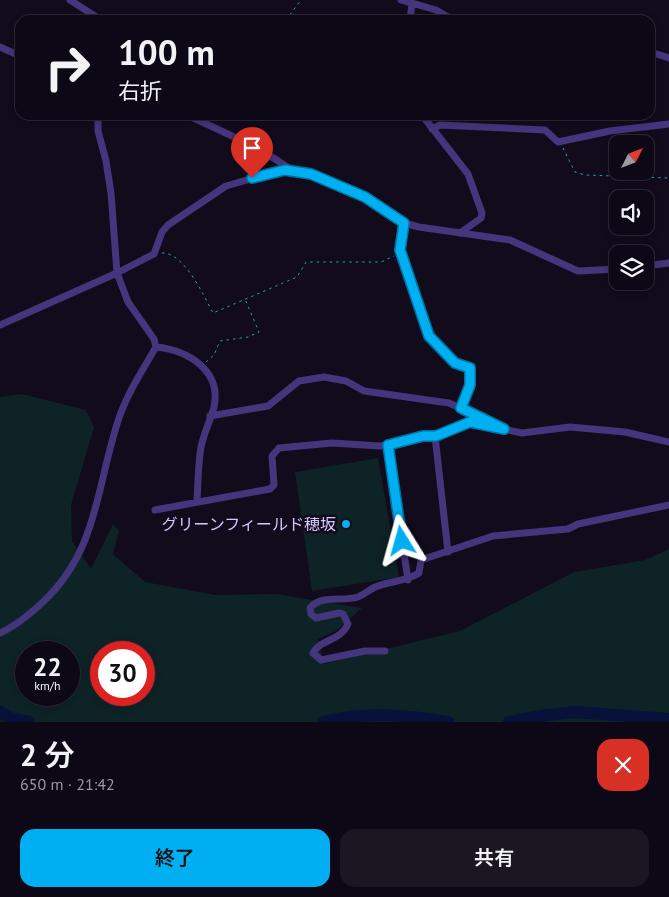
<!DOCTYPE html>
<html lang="ja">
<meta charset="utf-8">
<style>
body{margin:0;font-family:"PT Sans","Noto Sans JP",sans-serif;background:#1b1622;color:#f1f3f6;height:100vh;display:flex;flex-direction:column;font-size:19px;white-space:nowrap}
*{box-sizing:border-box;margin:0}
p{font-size:16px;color:#9a9aa0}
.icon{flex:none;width:28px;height:28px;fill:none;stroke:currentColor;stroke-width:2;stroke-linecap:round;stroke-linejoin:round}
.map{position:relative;height:722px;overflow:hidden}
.sheet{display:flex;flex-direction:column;background:#0d0815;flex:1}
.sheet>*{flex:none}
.guide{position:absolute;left:15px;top:15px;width:640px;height:105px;border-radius:15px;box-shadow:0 2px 8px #0003,0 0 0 1px #2d2934;background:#0d0815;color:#f1f3f6;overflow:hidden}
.needle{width:32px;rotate:48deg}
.controls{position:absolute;left:609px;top:135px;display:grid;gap:10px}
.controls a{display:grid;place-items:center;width:45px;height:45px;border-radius:10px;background:#0d0815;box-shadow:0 2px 8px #0003,0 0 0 1px #2d2934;font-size:25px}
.speed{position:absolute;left:15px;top:641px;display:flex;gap:10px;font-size:25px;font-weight:700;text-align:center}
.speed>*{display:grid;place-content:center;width:65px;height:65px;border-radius:50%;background:#0d0815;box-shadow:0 2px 8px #0003,0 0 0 1px #2d2934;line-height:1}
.speed small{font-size:12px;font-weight:400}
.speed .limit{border:8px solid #d22;background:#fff;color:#111}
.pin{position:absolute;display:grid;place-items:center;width:42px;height:42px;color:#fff;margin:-51px -21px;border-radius:50% 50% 50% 0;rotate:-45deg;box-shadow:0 0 5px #0007}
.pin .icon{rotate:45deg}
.me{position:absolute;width:55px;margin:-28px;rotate:352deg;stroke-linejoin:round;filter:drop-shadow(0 0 4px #0008)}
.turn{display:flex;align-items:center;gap:18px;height:105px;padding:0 20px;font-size:22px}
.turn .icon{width:65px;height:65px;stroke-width:2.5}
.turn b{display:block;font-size:35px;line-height:42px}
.round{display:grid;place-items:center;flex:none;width:52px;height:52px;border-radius:15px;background:#1b1622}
.summary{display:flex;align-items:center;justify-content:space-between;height:85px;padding:0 20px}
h1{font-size:30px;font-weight:600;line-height:38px}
.button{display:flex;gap:10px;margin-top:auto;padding:10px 20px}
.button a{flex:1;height:58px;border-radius:15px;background:#00aff1;color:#111;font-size:20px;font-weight:600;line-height:58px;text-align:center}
.button a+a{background:#1b1622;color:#f1f3f6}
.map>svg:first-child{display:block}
.green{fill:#0e2326;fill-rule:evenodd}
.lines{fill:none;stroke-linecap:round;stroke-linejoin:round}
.river{stroke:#071139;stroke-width:12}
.path{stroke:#2aa0af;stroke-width:1;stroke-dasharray:2.5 4;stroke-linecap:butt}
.minor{stroke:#44357c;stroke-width:7}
.route-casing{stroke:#00729d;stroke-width:12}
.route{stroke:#00aff1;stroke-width:9}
.poi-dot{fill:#00aff1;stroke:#110b1c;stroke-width:2}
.labels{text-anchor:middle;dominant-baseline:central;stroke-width:5;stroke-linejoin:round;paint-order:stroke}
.poi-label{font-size:16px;fill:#d6c6ff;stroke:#110b1c;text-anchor:end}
</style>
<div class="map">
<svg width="669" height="722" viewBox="0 0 669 722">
<rect width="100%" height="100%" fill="#110b1c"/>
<path class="green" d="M22 394 86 410 94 427 71 505 72 541 91 569 113 524 119 531 113 554 145 582 216 595 276 594 362 608 336 631 318 639 324 664 460 631 574 572 645 560 669 549V722H0V397ZM26 652H69V695H26ZM101 652H144V695H101Z
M378 458 399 577 312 591 295 472Z"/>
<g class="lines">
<path class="river" d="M0 712 13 719 29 722
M323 722C365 711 406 715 448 722
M509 722 547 715 575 712 669 719"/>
<path class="path" d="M286 20 301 0
M563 148 575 172 585 175 669 178
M162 253C184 252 204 296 213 313L297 277 306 262H381L394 256
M206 362 214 355 220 341 248 337 259 332 245 299"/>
<path class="minor" d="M70 0 101 20
M401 0 436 10 453 20
M410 20 412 3
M0 47 20 56
M650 52 669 58
M187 115 258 148 292 170
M422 115 468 174 482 213 481 218 460 233
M432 129 440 125 545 130 558 142 610 131 669 124
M404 223 400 250 413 293 429 336 455 363 470 369V385L461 408
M645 266 669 263
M0 325 117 273 154 254 162 232 168 225 226 186 278 171 292 170 311 173 365 197 404 223 419 227 510 240 578 271 618 269
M156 347C187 350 222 370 214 407 210 421 204 433 201 447 198 465 198 483 197 501
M210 416 268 406 299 381 324 377 346 381 364 391 449 403 495 424
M435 436 448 552
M388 445 408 580
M155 510 270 489 274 485 272 456 279 448 332 443 380 446 435 436 470 422 522 433 570 427 625 432 669 442
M0 633C16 626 30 614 43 602 99 549 96 486 119 418 128 392 142 371 156 347L154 339 128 302 117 273 111 193 106 161 98 131V115
M385 651H365L321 660 313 653C320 639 341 641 348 624L343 614 339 613 316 618 311 614 310 608C322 594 342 602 358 597 364 595 369 590 375 587 390 581 405 582 419 573L421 560 493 536 568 529 578 524 669 505"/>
</g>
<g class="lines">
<defs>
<path id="route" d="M252 178 285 170 311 174 365 197 404 223 400 250 429 336 455 363 470 368V385L461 408 504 429 470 422 436 436H423L388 445 402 541"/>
</defs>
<use href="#route" class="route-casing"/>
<use href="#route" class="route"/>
</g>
<circle class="poi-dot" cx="346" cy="524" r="5"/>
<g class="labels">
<g class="poi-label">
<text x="336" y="524">グリーンフィールド穂坂</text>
</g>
</g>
</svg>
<div class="controls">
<a><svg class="needle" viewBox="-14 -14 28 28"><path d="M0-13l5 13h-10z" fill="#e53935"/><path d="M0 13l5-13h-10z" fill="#9a9aa0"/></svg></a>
<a><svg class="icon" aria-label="sound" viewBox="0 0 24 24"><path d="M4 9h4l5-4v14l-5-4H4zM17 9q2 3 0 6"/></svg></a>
<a><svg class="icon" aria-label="layers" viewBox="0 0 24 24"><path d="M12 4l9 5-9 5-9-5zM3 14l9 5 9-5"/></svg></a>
</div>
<div class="speed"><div>22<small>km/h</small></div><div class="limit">30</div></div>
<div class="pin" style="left:252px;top:178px;background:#d93025"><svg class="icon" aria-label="arrive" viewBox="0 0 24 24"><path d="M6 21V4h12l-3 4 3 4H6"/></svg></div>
<svg class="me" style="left:402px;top:541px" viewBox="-20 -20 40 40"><path d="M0-17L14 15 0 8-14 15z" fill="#00aff1" stroke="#fff" stroke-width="4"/></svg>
<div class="guide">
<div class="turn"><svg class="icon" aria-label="right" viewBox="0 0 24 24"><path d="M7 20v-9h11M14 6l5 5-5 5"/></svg><div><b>100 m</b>右折</div></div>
</div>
</div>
<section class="sheet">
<div class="summary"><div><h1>2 分</h1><p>650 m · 21:42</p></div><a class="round" style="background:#d93025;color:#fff"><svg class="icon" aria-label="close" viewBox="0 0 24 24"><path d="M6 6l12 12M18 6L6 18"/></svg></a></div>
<div class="button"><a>終了</a><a>共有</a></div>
</section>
